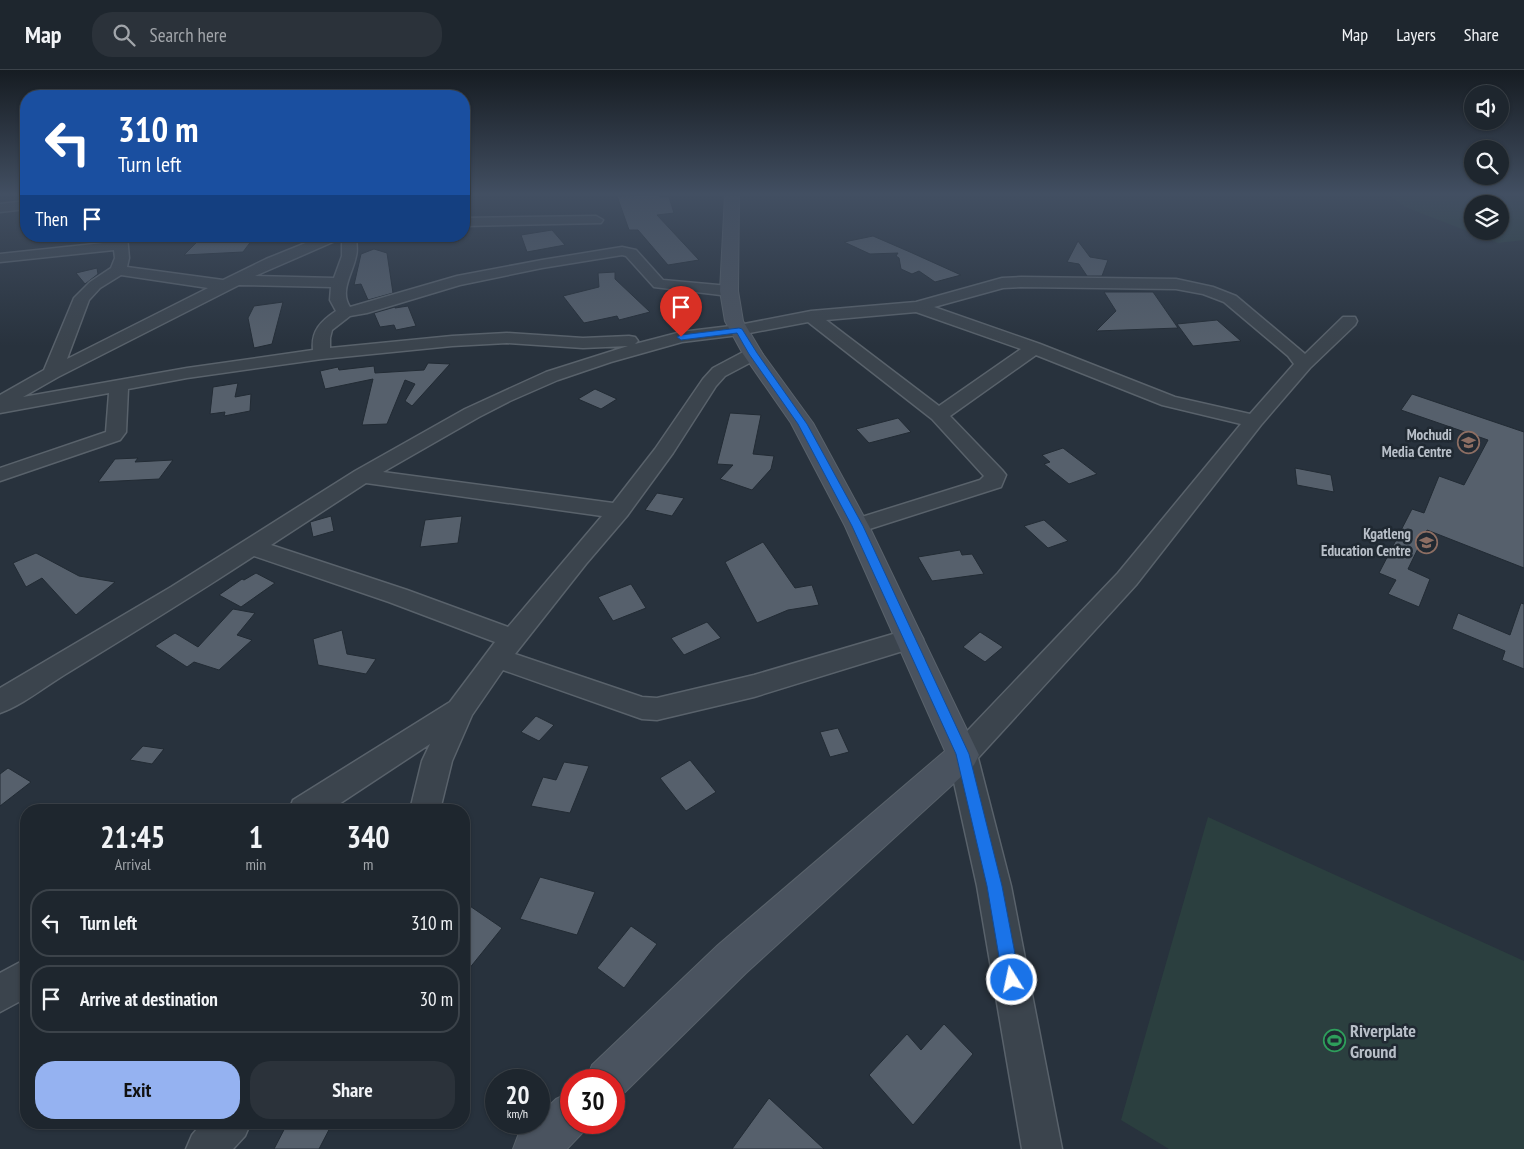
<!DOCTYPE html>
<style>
body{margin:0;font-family:"PT Sans Narrow",sans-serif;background:#2b323a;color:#f1f3f6;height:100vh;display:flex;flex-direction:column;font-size:19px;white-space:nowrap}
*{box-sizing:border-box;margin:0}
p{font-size:16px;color:#a1a5aa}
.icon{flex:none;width:28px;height:28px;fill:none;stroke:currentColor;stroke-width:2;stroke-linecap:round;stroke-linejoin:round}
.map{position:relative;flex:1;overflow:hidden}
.drawer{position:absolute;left:20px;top:734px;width:450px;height:325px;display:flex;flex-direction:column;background:#1e262e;border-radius:20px;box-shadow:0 1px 4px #0004,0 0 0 1px #3c434a}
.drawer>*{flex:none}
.hud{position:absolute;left:20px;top:20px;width:450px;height:152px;border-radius:20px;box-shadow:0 1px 4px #0004,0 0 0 1px #3c434a;background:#1a4fa0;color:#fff;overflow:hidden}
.fabs{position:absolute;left:1464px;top:15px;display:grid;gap:10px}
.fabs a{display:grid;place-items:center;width:45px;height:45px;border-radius:50%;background:#1e262e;box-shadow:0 1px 4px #0004,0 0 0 1px #3c434a;font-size:25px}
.speed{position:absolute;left:485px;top:999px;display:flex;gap:10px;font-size:25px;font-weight:700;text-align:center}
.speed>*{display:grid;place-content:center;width:65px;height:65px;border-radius:50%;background:#1e262e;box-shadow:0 1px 4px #0004,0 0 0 1px #3c434a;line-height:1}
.speed small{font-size:12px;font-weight:400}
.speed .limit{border:8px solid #d22;background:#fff;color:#111}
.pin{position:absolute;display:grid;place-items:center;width:42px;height:42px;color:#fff;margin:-51px -21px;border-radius:50% 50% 50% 0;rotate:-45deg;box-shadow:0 0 5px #0007}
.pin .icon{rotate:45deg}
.me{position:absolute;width:55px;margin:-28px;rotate:350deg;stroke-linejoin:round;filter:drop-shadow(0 0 4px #0008)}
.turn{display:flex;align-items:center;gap:18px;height:105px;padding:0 15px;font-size:22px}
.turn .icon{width:65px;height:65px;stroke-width:2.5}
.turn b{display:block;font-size:35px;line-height:42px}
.then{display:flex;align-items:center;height:48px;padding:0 15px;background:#0003;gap:10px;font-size:19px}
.eta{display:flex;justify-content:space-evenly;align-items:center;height:85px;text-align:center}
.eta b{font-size:30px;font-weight:700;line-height:35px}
.action{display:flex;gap:10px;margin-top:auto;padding:10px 15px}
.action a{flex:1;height:58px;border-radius:20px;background:#95b2f1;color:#111;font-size:20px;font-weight:700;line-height:58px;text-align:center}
.action a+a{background:#2b323a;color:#f1f3f6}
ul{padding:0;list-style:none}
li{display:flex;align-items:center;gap:15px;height:68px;margin:0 10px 8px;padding:0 5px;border:2px solid #3c434a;border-radius:20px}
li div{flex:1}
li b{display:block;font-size:19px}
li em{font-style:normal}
header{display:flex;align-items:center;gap:30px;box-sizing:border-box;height:70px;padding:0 25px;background:#1e262e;border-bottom:1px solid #3c434a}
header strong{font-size:24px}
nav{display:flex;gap:28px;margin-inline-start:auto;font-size:18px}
.search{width:350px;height:45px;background:#2b323a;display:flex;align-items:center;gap:12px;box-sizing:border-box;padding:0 18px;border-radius:20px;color:#a1a5aa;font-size:19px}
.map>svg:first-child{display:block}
.green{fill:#2b3f3f;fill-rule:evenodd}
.building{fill:#56606c;stroke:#222b34}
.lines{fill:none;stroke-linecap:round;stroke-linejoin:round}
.street-casing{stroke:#59626b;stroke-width:3}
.secondary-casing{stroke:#59626b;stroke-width:2}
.street{fill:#3b444d;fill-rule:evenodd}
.secondary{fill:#4a535f;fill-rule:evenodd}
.route{fill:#1a73e8;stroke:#114b97}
.labels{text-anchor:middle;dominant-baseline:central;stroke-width:5;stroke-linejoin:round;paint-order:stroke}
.poi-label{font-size:15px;font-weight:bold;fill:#b8bfc8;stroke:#202932;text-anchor:end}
.near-poi-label{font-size:18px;font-weight:bold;fill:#b8bfc8;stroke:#202932;text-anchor:start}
</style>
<header>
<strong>Map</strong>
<div class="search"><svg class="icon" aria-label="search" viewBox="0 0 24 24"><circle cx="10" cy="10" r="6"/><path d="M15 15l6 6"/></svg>Search here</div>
<nav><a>Map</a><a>Layers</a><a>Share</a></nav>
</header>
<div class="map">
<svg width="1524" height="1079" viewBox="0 0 1524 1079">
<rect width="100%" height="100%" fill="#28323d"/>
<path class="green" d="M1388 125H1524V170L1498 173 1405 137ZM1472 134H1500V161H1472Z
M1208 747 1524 891V1079H1169L1121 1050Z"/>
<path class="building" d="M659 125 660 127H669L674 143 657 145 699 190 668 195 638 160H629L617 126Z
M552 160 565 175 527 182 521 165Z
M203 166H255L243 182 184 185Z
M873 166 910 182 961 205 935 212 919 201 912 204 901 199 899 188 896 186 898 183 870 184 844 172Z
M1078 171 1090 187 1108 190 1102 206H1087L1079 194 1067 192Z
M374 179 387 183 393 223 368 230 361 214 354 215 361 184Z
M97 198 98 204 85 214 76 203Z
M615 202V209L650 242 619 250 617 246 584 253 563 226 599 217 598 203Z
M1104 222H1153L1178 258 1096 261 1116 241Z
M283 232 272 274 254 278 248 248 254 236Z
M408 236 416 256 396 260 394 255 380 257 374 243 395 237V238Z
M1217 250 1241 271 1193 276 1177 254Z
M428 293 450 294 412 336 405 331 415 314 405 310 387 354 362 355 373 309 325 319 320 301 338 297 339 300 374 296 375 303 424 300Z
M238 313 235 327 251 324 250 341 224 346 225 342 210 344 213 317Z
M595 319 617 329 601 339 578 329Z
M1412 324 1524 362V498L1427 460 1408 499 1430 509 1419 537 1388 524 1396 510 1379 503 1412 439 1424 443 1439 406 1464 415 1488 370 1401 340Z
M730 343 761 345 753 384 774 386 771 399 752 420 720 409 733 395 717 394Z
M898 348 911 362 869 373 856 359Z
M1063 378 1097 404 1069 414 1044 394 1050 392 1042 385Z
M138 388 135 392 173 390 159 409 98 412 115 389Z
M1295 398 1331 405 1334 422 1297 415Z
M657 423 684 428 672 446 645 440Z
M331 446 334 461 313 467 310 452Z
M462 446 458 473 420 477 425 450Z
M1044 450 1068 471 1048 478 1024 456Z
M763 472 795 518 812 515 819 535 788 540 757 553 725 492Z
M960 480 962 485 972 484 984 504 932 511 918 487Z
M36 483 79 506 115 512 76 545 42 508 26 517 13 493Z
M256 503 275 513 241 537 219 525 242 509 244 510Z
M631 514 646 538 613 551 598 527Z
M1521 533 1524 534V599L1502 590 1505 581 1452 559 1458 543 1510 565Z
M233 539 255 543 237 565 252 570 219 600 194 592 187 597 155 576 175 563 198 577Z
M707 552 721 568 684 585 671 568Z
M342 560 347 584 376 589 366 604 318 595 313 569Z
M980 562 1003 577 985 592 963 577Z
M536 646 554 655 539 671 521 662Z
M838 658 849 682 830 687 820 662Z
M143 676 164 679 152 694 130 690Z
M690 690 716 722 686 741 660 708Z
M564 692 589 696 570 743 531 736 543 707 556 710Z
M8 698 31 712 0 736V704Z
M540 807 595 822 577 865 520 849Z
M464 832 502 858 464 905Z
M631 856 657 874 624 918 597 898Z
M944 954 973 984 913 1055 869 1005 907 964 921 980Z
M769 1028 824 1079H732Z
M288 1052H333L319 1079H274Z"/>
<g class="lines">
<defs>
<path id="street" d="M26 131V139L0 142V134Z
M596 146 603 150 601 153 464 156V148Z
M113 166H127L129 188 127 197 223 210 266 189 323 166H356C356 173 358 180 356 186 353 203 339 221 350 237L457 206 542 190 622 177 636 180 663 210 729 216 735 218 737 221 735 224 729 226 654 217 626 186 622 185 542 198 460 215 367 243 350 246 332 260 330 268V278L452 266 507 263 583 268 629 266 635 267 638 271 635 274 681 262 739 255 811 241 916 232 1002 208 1021 207 1176 209 1213 217 1236 226 1305 284 1343 247H1355L1357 251 1355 255 1310 298 1261 355 1136 515 978 688 1011 816 1062 1079H1022L977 816 948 685 953 676 1118 503 1241 354 1162 335 1036 285 950 346 1002 400 1006 405 1001 417 857 463 849 461 846 456 849 451 980 410 984 406 932 349 808 252 739 265 682 272 611 292 558 310 510 331 479 347 383 402 613 433 655 379 703 309 713 298 747 280 753 279 759 280 762 284 759 288 725 306 716 316 673 383 627 446 586 494 515 584 642 627 657 628 754 605 910 559 919 562 923 569 919 576 754 627 657 650 642 649 503 600 472 645 452 691 440 740H410L422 691 430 674 330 740H289L293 730 450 632 495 572 389 532 254 486C193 526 131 564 69 602 47 615 23 635 0 643V618L171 517 355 401 465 339 546 302 628 276 583 278 507 273 452 276 322 289 187 308 128 319 126 362 120 370 0 411V398L106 362 109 323 0 343V325L44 300 74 228 90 212 111 198 115 188 114 180 0 192V184L113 172ZM342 168V186L334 208 255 206ZM121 205 208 218 67 289 89 230 100 218ZM239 215 331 217 330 230 336 241C321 251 311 261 313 280L187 298 23 327 58 307ZM1021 217 1176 219 1203 224 1224 232 1288 286 1294 294 1250 344 1175 327 1040 274 934 237 1003 218ZM916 242 1021 279 939 336 826 250ZM366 413 602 446 508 557 407 520 271 475Z
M26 889V928L0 942V903Z
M203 1052H251L245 1066 233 1079H186L192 1065Z"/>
<path id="secondary" d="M725 125H739L738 221 743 251 762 283 813 353 869 456 979 685 974 695 746 903 622 1025 614 1029V1010H586L592 995 718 875 945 681 845 456 791 353 743 284 725 251 720 221Z
M571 1022V1052H589L586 1059 567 1079H513L519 1063 530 1052H539V1045L556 1029Z"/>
</defs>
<use href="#street" class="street-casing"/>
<use href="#secondary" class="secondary-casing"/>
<use href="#street" class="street"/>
<use href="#secondary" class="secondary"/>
</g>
<linearGradient id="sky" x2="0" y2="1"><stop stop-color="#161c22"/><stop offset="0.45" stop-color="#424f62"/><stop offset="1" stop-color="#424f62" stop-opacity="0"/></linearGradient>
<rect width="1524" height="276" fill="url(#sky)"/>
<path class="route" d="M739 258 742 259 757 283 807 354 863 456 969 684 1002 816 1020 910 1017 916 1012 918 1006 916 1003 910 987 816 956 684 852 456 798 354 749 284 737 263 681 270 677 267 681 265Z"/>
<defs>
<symbol id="school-ring" viewBox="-11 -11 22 22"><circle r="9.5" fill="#202932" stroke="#8d6e63" stroke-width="1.5"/><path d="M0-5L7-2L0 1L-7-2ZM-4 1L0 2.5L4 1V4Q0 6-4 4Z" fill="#8d6e63"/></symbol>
<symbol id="stadium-ring" viewBox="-11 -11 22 22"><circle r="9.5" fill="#202932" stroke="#2e9e5b" stroke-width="1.5"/><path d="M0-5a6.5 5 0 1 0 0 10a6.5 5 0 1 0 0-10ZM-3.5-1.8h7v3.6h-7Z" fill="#2e9e5b"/></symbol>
</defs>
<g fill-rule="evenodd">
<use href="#school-ring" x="1456" y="360" width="25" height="25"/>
<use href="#school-ring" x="1414" y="460" width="25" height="25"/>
<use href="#stadium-ring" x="1322" y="958" width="25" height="25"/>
</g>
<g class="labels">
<g class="poi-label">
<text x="1452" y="364">Mochudi<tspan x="1452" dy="17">Media Centre</tspan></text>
<text x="1411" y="463">Kgatleng<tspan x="1411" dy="17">Education Centre</tspan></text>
</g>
<g class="near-poi-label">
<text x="1350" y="960">Riverplate<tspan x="1350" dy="21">Ground</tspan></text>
</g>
</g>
</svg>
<div class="fabs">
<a><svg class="icon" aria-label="sound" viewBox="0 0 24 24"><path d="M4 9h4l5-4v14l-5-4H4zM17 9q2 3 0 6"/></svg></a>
<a><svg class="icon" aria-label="search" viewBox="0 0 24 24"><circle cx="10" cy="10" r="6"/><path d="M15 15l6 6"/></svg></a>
<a><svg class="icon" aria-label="layers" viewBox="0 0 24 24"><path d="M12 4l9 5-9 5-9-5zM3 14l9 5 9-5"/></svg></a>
</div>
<div class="speed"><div>20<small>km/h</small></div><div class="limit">30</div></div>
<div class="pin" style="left:681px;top:267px;background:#d93025"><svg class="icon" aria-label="arrive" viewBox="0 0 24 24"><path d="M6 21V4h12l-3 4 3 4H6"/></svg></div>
<svg class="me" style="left:1012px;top:910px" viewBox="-20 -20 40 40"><circle r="17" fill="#1a73e8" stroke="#fff" stroke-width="3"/><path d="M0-11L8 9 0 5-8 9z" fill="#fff"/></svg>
<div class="hud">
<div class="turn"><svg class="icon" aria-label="left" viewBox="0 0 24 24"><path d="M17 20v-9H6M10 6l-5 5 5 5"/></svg><div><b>310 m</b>Turn left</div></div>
<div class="then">Then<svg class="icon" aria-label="arrive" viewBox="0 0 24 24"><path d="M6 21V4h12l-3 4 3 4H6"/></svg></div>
</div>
<section class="drawer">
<div class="eta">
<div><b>21:45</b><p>Arrival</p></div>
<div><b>1</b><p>min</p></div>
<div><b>340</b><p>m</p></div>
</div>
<ul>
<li><svg class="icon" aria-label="left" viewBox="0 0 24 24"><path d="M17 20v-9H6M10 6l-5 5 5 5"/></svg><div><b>Turn left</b></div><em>310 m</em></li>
<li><svg class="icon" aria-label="arrive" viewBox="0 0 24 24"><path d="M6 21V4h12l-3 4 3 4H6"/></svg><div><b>Arrive at destination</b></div><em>30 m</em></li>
</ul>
<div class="action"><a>Exit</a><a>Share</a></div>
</section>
</div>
